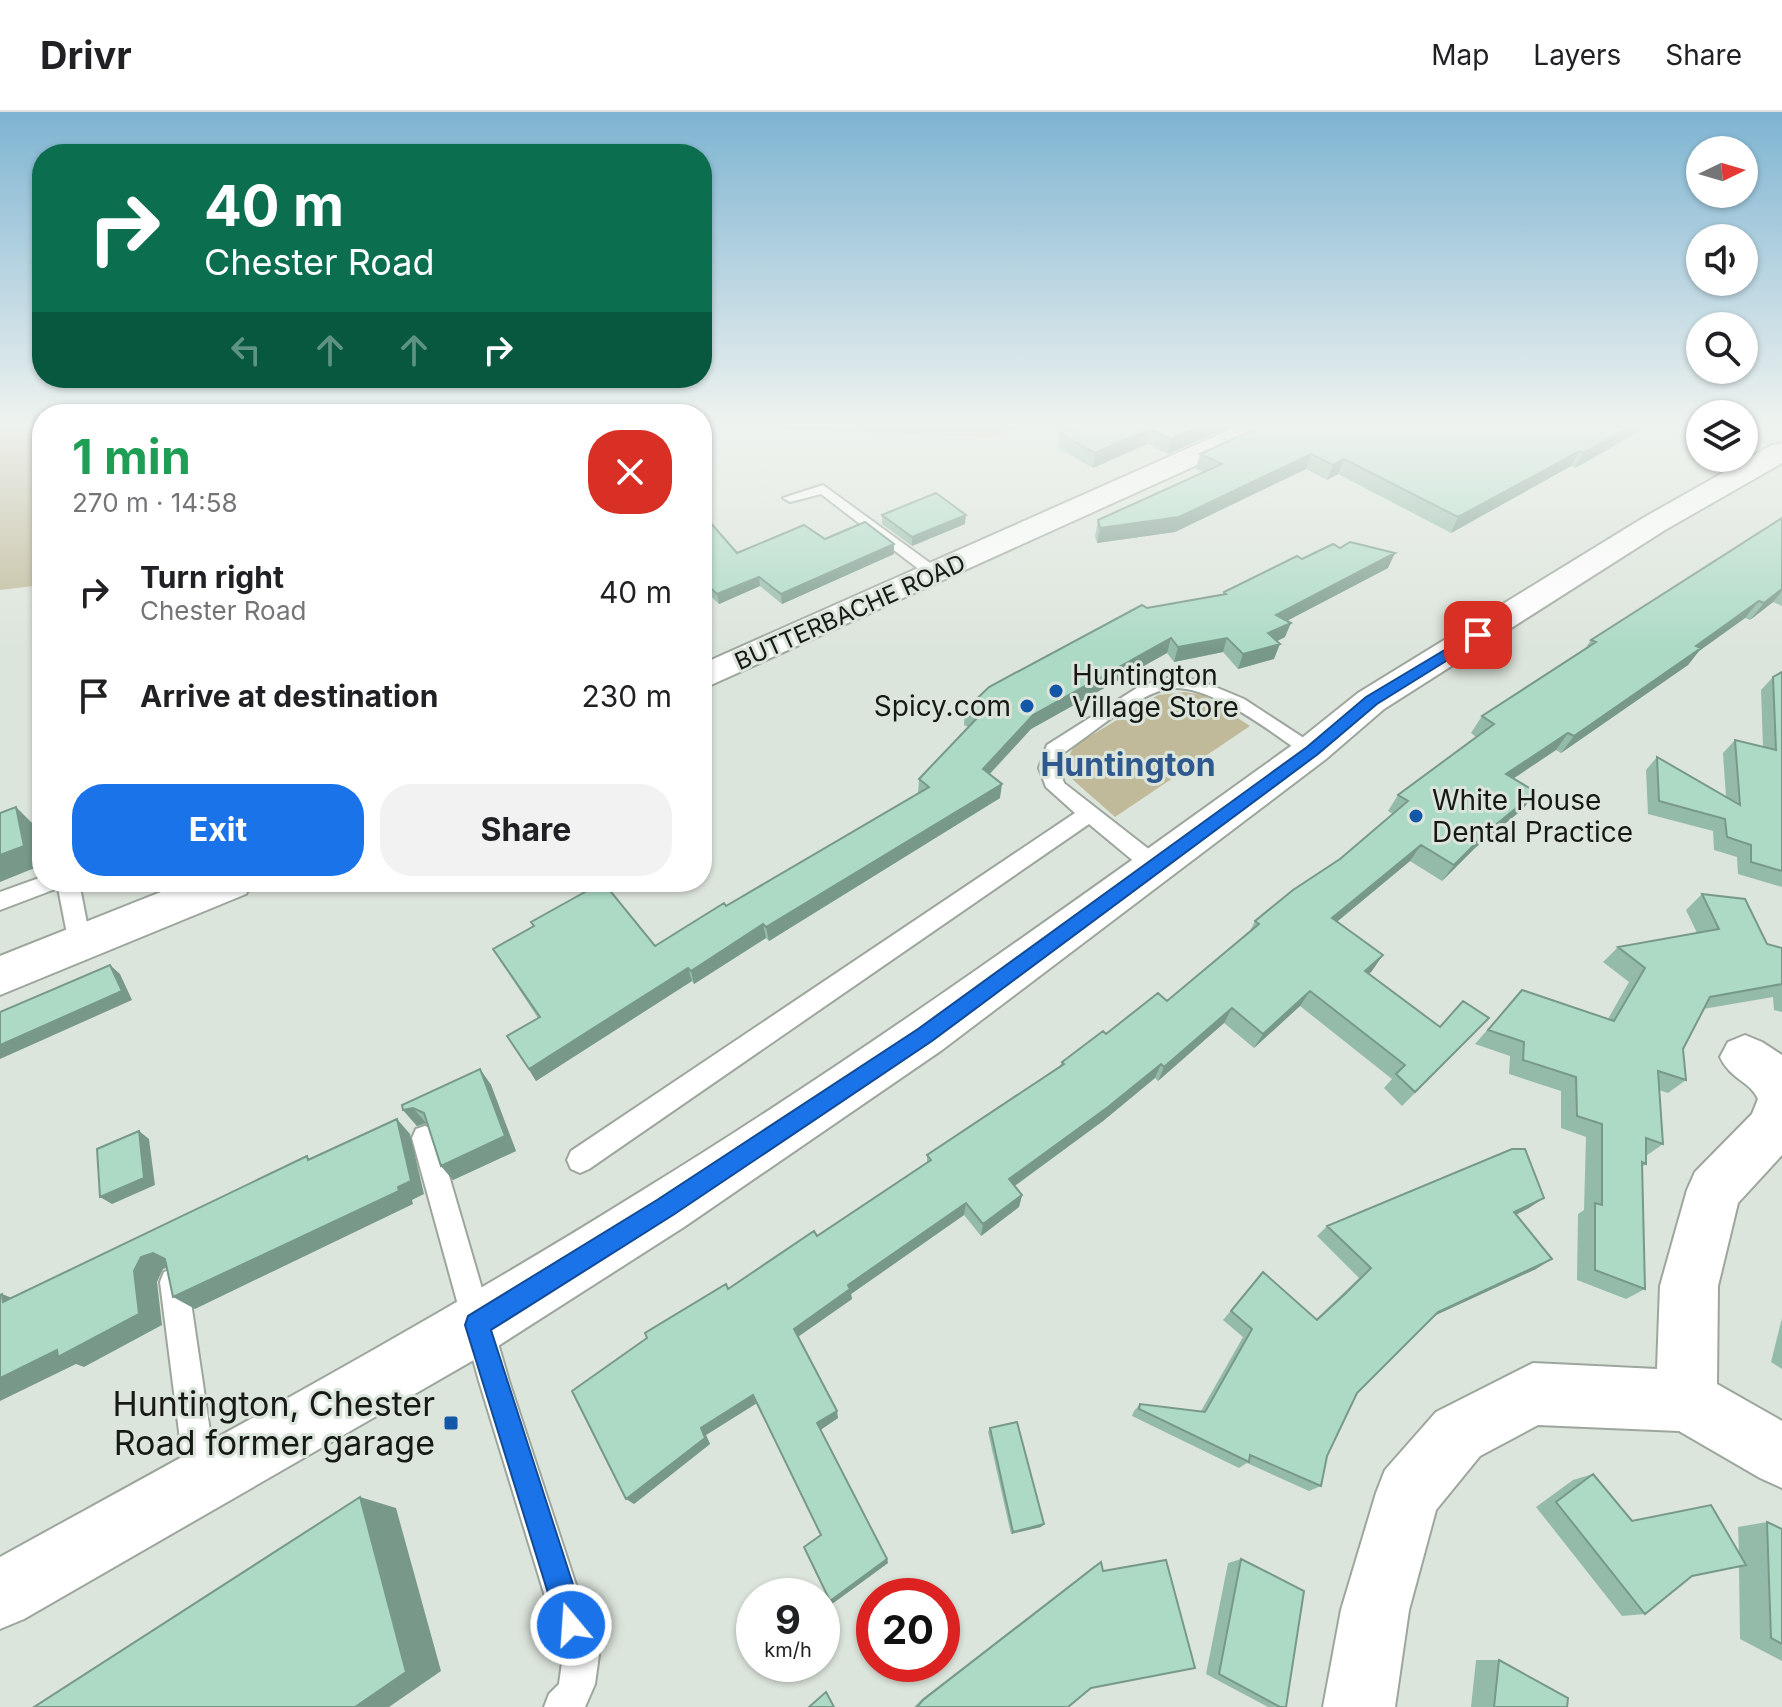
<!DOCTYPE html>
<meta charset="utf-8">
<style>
body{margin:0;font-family:Inter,sans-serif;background:#f2f2f2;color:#202124;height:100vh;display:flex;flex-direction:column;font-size:30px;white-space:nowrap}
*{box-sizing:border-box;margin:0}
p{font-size:26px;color:#757577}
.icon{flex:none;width:44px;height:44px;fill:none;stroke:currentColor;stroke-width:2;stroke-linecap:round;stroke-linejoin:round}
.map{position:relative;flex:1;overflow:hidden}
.drawer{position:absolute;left:32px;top:292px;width:680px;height:488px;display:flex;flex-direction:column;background:#fff;border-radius:32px;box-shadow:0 2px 6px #0004}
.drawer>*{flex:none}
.guide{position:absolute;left:32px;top:32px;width:680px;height:244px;border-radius:32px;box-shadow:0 2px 6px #0004;background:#0b6e4f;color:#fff;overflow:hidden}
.needle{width:52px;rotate:85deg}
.tools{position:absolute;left:1686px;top:24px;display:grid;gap:16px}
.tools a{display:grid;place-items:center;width:72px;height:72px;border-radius:50%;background:#fff;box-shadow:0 2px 6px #0004;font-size:40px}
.speed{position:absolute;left:736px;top:1466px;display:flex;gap:16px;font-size:40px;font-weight:700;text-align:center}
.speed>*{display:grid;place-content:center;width:104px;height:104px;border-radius:50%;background:#fff;box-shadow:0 2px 6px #0004;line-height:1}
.speed small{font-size:20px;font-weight:400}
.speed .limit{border:12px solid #d22;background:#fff;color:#111}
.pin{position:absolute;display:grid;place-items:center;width:68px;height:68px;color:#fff;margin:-34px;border-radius:16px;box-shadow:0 4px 12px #0006}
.me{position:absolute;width:88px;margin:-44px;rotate:342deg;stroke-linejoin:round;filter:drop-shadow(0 0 6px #0008)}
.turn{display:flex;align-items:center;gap:28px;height:168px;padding:0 40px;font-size:36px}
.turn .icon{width:104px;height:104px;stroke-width:2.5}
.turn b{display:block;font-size:56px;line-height:68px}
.lanes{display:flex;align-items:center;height:76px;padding:0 40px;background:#0003;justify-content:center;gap:40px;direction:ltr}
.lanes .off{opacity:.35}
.round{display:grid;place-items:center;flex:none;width:84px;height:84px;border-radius:32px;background:#f2f2f2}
.head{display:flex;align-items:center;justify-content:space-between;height:136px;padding:0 40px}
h1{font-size:48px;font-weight:700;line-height:60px;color:#1e9e55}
.primary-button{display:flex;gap:16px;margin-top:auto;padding:16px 40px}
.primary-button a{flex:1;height:92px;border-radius:32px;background:#1a73e8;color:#fff;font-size:32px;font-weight:700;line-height:92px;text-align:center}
.primary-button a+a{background:#f2f2f2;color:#202124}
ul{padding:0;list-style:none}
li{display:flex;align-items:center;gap:24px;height:104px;padding:0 40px}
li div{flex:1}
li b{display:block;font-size:30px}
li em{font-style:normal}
header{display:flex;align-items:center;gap:48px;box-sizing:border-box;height:112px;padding:0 40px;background:#fff;border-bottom:2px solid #e0e0e0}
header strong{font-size:38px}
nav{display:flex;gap:44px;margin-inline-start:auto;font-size:28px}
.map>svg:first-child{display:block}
.green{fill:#c0ba9a}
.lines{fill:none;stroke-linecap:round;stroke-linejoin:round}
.lane-casing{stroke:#9da69d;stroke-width:4}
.street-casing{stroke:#9da69d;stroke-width:4}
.secondary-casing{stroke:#9da69d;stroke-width:4}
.lane{fill:#fff;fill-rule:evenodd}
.street{fill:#fff;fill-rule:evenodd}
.secondary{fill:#fff;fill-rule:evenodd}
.wall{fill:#94bba9}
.shaded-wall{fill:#78998a}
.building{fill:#acdac5;stroke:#78998a;stroke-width:2}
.route{fill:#1a73e8;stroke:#114b97;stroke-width:2}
.poi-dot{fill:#1357a7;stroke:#dce5db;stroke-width:3}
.labels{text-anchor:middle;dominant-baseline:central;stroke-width:6;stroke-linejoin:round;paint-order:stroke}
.far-street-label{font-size:24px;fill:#161915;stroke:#dce5db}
.poi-label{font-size:28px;fill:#161915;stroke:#dce5db;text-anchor:start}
.quarter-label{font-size:32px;font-weight:bold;fill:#2f588e;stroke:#dce5db}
.near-poi-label{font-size:34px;fill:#161915;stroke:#dce5db;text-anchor:end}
</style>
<header>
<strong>Drivr</strong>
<nav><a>Map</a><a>Layers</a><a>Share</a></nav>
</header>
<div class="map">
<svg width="1782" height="1595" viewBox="0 0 1782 1595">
<rect width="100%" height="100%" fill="#dce5db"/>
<path class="green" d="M0 314H42V473L0 478Z
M702 314H1021L994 325Z
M1185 580 1203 583 1250 614 1115 705 1072 667 1066 650 1074 634 1158 583Z"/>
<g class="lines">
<defs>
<path id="lane" d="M823 373 941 459V465H929L821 382 790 390 783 386Z
M1175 564 1201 569 1244 587 1322 638 1319 643H1305C1272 621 1203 565 1162 578 1126 590 1094 621 1063 641L1059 656 1064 671 1164 749 1167 755 1164 761H1148L1089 712 589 1057 580 1061 571 1057 567 1048 571 1039 1075 701 1046 675 1039 656 1047 633 1140 574Z
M42 765V770H79L91 832 88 838 80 841 72 838 69 832 58 776 0 798V780Z
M425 1014 434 1017 438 1026 509 1269 599 1543 595 1572 585 1595H544L549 1582 559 1572 563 1543 479 1269 412 1026 416 1017Z
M174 1156 184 1160 188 1170 217 1367 212 1378 201 1383 190 1378 185 1367 160 1170 164 1160Z"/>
<path id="street" d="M1238 314H1274L1270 320 702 577V552Z
M186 770H253L246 782 0 883V844Z
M1745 923 1762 930 1782 943V1043L1738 1091 1718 1174 1717 1272 1782 1309V1376L1760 1366 1679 1319 1538 1313 1480 1344 1436 1398 1409 1498 1395 1595H1323L1341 1498 1376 1381 1385 1358 1436 1300 1533 1251 1657 1257 1660 1174 1687 1078 1695 1060 1752 1002 1758 987C1751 970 1730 967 1720 945L1728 930Z"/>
<path id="secondary" d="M1782 331V351L1665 418 1384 597 1326 647 942 938 684 1115 498 1234 24 1507 0 1517V1445C216 1326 433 1209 643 1078 869 939 1083 783 1298 629L1358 581 1643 406 1772 333Z"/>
</defs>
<use href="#lane" class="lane-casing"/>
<use href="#street" class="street-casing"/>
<use href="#secondary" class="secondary-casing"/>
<use href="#lane" class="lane"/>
<use href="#street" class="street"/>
<use href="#secondary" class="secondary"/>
</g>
<path class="wall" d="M1078 314H1230L1168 342 1147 332 1093 356 1058 336 1060 321Z
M1262 314H1647L1607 338 1575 356 1571 354 1451 421 1338 362 1327 368 1306 357 1175 420 1097 431 1095 424 1098 408 1204 360 1196 357 1200 342Z
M702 401 737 441 825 427 894 442 782 492 760 474 719 492 702 476Z
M882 403 965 412 912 434 882 412Z
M1782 406V494L1773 490 1750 508 1745 506 1699 539 1688 553 1561 641 1556 638 1513 666 1523 697 1475 736 1442 769 1410 749 1337 810 1372 859 1369 862 1440 915 1475 921 1402 994 1384 976 1392 967 1300 894 1254 936 1224 911 1158 969 1155 966 1103 1009 1015 1074 1022 1083 1019 1095 981 1124 964 1103 851 1182 852 1187 798 1225 838 1306 820 1318 887 1447 888 1451 832 1492 821 1423 757 1291 706 1323 710 1332 634 1392 728 1177 817 1124 927 1051V1043L1060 954 1062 950 1106 922 1167 889 1250 819 1255 809 1340 747 1393 702 1388 699 1398 683 1476 625 1471 621 1482 604 1585 537 1591 528Z
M1340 436 1388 456 1287 509 1285 525 1277 529 1274 547 1238 557 1223 540 1174 550 1167 541 1031 617 990 662 1000 686 769 829 766 826 694 872 692 869 536 969 507 924 538 906 501 850 493 837 533 815 531 810 655 834 726 794 918 681 919 667 968 615 964 613 965 598 1147 496 1223 482 1224 480 1302 447Z
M1782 560V775L1738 762 1737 745 1714 738 1713 719 1648 702 1646 658 1657 645 1726 685 1723 641 1735 628 1763 635 1761 578 1773 565Z
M1702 782 1767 832 1782 836V900L1774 898 1773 885 1703 897 1683 937 1686 968 1668 981 1659 978 1663 1032 1646 1044V1052L1642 1055 1645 1177 1626 1187 1577 1168 1578 1102 1584 1098 1586 1025 1561 1016V979L1509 962 1510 944 1475 932 1522 878 1608 907 1629 870 1603 850 1618 835 1697 821 1686 798Z
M480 957 491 973 516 1039 453 1068 441 1054 427 1012 417 1014 403 998Z
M1529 1096 1516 1103 1536 1157 1434 1204 1357 1281 1327 1344 1321 1374 1309 1379 1247 1351 1239 1356 1132 1304 1134 1299 1140 1292 1201 1299 1243 1225 1223 1208 1263 1160 1316 1207 1334 1190 1359 1166 1317 1124 1327 1114Z
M1782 1206V1257L1771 1250Z
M990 1316 1041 1415 1011 1422 988 1320Z
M1593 1362 1632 1409 1739 1441 1738 1415 1767 1410 1782 1417V1549L1740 1527 1739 1455 1692 1464 1645 1502 1622 1504 1536 1395 1573 1368Z
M1241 1447 1286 1595H1268L1206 1562 1228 1451Z
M1101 1450 1091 1576 1068 1595H914L922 1587 1094 1454Z
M1476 1548H1499L1567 1595H1471Z"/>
<path class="shaded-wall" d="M1201 314H1230L1168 342 1171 327Z
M1631 314H1647L1607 338 1575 356 1583 341Z
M1150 317 1147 332 1093 356 1095 341Z
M1580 339 1571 354 1451 421 1458 405Z
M1311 342 1306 357 1175 420 1097 431 1100 416Z
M1344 347 1338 362 1327 368 1333 353Z
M966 403 965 412 912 434V425Z
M894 432V442L782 492 781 482Z
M1395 441 1388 456 1271 517 1276 503Z
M759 465 760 474 719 492 717 482Z
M1782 477V479L1773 490 1750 508 1764 491Z
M1759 489 1745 506 1699 539 1688 553 1561 641 1574 624Z
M1291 511 1285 525 1263 536 1268 521Z
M1171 526 1167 541 1031 617 981 671 983 657 1033 603Z
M1227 526 1223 540 1174 550 1178 535Z
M1280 532 1274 547 1238 557 1243 542Z
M1568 621 1556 638 1495 679 1506 662Z
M707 635 709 644 702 648V637Z
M1002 672 1000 686 769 829 766 815Z
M1536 680 1523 697 1475 736 1442 769 1454 753 1487 720Z
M16 695 35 714 42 743V753L0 770V743Z
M1421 733 1410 749 1322 822 1332 806Z
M763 812 766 826 694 872 691 859Z
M1383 843 1372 859 1354 874 1365 859Z
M110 853 120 862 132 888 0 947V933Z
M688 856 692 869 536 969 529 957Z
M1310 879 1300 894 1254 936 1263 922Z
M1232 896 1224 911 1158 969 1164 955Z
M1161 952 1155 966 1103 1009 1006 1080 1009 1067Z
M480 957 491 973 516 1039 453 1068 441 1054Z
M413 996 426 1011 417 1014 403 998Z
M397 1007 410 1022 424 1082 412 1088 413 1092 195 1197 173 1185 398 1075Z
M139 1019 149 1027 155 1073 112 1092 100 1085Z
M1022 1083 1019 1095 981 1124 983 1112Z
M1544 1086 1529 1096 1499 1111 1514 1100Z
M966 1091 964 1103 851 1182 852 1187 796 1226 794 1217 848 1173Z
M153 1141 175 1153 163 1157 157 1170 162 1213 84 1255 76 1252 0 1289V1266L134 1159 141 1145Z
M1552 1147 1536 1157 1425 1208 1438 1200Z
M2 1182 30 1193 3 1190Z
M753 1283 757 1291 706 1323 710 1332 634 1392 626 1387 701 1316Z
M837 1299 838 1306 819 1319 817 1311Z
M360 1385 396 1396 441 1559 389 1595H355Z
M1044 1412 1041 1415 1011 1422 1013 1420Z
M887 1447 888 1451 832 1492 830 1489Z"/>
<path class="building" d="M1078 314H1201L1171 327 1150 317 1095 341 1060 321Z
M1262 314H1631L1583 341 1580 339 1458 405 1344 347 1333 353 1311 342 1179 405 1100 416 1098 408 1222 352 1200 342Z
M936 381 966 403 912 425 882 403Z
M702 401 737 441 804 413 825 427 865 410 894 432 781 482 759 465 717 482 702 468Z
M1782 406V477L1764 491 1759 489 1696 534 1701 536 1574 624 1568 621 1506 662 1536 680 1487 720 1454 753 1421 733 1332 806 1383 843 1365 859 1440 915 1463 889 1489 906 1415 980 1396 962 1405 953 1310 879 1263 922 1232 896 1164 955 1161 952 1108 995 1009 1067 1022 1083 983 1112 966 1091 848 1173 850 1177 794 1217 837 1299 817 1311 887 1447 830 1489 804 1435 821 1423 753 1283 701 1316 705 1326 626 1387 572 1279 647 1226 645 1221 726 1172 728 1177 814 1119 817 1124 931 1048 927 1043 1064 952 1062 950 1103 919 1106 922 1158 881 1167 889 1259 812 1255 809 1293 778 1340 747 1408 689 1398 683 1494 612 1482 604 1596 530 1591 528Z
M1350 430 1395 441 1276 503 1291 511 1268 521 1280 532 1243 542 1227 526 1178 535 1171 526 1033 603 983 657 1002 672 766 815 763 812 691 859 688 856 529 957 507 924 540 905 493 837 534 814 531 810 603 770 655 834 724 791 726 794 929 675 919 667 979 604 965 598 989 575 1142 493 1147 496 1226 482 1224 480 1297 444 1302 447 1333 432 1340 436Z
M1782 560V759L1751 750V733L1727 725 1725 707 1659 689 1657 645 1740 693 1735 628 1776 638 1773 565Z
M702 629 707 635 702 637Z
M16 695 24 734 0 743V701Z
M1702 782 1745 787 1767 832 1782 836V872L1710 885 1683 937 1686 968 1658 959 1663 1032 1646 1026V1052L1642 1050 1645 1177 1595 1158V1091L1602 1093V1012L1577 1004 1576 965 1523 948 1524 930 1488 918 1522 878 1614 909 1645 856 1618 835 1719 817Z
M110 853 122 879 0 933V900Z
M480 957 505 1024 441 1054 424 1001 413 996 403 998 402 993Z
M397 1007 411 1069 398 1075 399 1079 173 1185 165 1147 153 1141 141 1145 134 1159 139 1202 58 1245 57 1238 0 1266V1183L2 1182 3 1190 307 1044 308 1048Z
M139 1019 144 1066 100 1085 97 1037Z
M1512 1037H1525L1544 1086 1514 1100 1552 1147 1438 1200 1357 1281 1327 1344 1321 1374 1250 1343 1249 1350 1139 1297 1140 1292 1205 1300 1252 1217 1231 1199 1263 1160 1317 1208 1346 1181 1371 1156 1327 1114Z
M1017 1310 1044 1412 1013 1420 990 1316Z
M1593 1362 1632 1409 1711 1393 1746 1453 1692 1464 1645 1502 1556 1390Z
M360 1385 406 1560 355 1595H34Z
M1767 1410 1782 1417V1532L1771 1526Z
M1241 1447 1304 1479 1286 1595H1280L1219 1562Z
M1166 1448 1195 1556 1091 1576 1068 1595H917L923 1588 1101 1450 1103 1459Z
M1499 1548 1568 1586 1567 1595H1494Z
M826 1580 834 1595H809Z"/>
<linearGradient id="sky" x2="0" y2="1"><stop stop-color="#7eb4d2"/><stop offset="0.58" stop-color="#eff3ef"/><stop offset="1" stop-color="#eff3ef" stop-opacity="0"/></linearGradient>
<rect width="1782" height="538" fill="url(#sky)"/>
<path class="route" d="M1478 518 1483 520V526L1377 592 1318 642 932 929 673 1103 491 1218 586 1513 581 1523 571 1527 561 1523 465 1213 468 1204 657 1088 918 917 1307 635 1366 585Z"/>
<g class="poi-dot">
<circle cx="1056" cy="579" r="8"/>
<circle cx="1027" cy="594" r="8"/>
<circle cx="1416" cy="704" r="8"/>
<rect x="443" y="1303" width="16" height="16" rx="4"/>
</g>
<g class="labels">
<g class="far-street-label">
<text transform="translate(850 500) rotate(-24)">BUTTERBACHE ROAD</text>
</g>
<g class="poi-label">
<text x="1072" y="563">Huntington<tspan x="1072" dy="32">Village Store</tspan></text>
<text x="1011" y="594" text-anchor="end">Spicy.com</text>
<text x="1432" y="688">White House<tspan x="1432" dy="32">Dental Practice</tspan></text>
</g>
<g class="quarter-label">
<text x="1128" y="652">Huntington</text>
</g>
<g class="near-poi-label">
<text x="435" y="1291">Huntington, Chester<tspan x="435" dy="39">Road former garage</tspan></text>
</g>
</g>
</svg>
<div class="tools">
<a><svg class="needle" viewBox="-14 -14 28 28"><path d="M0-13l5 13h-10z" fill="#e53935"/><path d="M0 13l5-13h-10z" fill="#757577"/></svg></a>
<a><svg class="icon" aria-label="sound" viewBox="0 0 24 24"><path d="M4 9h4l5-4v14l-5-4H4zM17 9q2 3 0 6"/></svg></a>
<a><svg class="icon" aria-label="search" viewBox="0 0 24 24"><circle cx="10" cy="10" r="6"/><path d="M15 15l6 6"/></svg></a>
<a><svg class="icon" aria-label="layers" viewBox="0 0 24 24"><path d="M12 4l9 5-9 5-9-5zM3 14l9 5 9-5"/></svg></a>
</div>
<div class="speed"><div>9<small>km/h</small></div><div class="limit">20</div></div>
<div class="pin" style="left:1478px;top:523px;background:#d93025"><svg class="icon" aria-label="arrive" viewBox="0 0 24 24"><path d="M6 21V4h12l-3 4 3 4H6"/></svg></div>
<svg class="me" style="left:571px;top:1513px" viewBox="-20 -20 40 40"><circle r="17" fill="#1a73e8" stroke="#fff" stroke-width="3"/><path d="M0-11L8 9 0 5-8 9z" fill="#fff"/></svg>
<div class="guide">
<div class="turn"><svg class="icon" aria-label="right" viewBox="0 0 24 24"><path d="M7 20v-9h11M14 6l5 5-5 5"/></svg><div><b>40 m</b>Chester Road</div></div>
<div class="lanes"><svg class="icon off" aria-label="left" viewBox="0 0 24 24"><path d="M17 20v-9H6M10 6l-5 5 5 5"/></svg><svg class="icon off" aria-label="ahead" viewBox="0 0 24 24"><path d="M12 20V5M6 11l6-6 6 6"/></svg><svg class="icon off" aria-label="ahead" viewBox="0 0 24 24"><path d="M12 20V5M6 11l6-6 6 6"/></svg><svg class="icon" aria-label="right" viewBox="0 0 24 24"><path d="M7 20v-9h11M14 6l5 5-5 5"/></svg></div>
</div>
<section class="drawer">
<div class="head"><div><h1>1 min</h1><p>270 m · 14:58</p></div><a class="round" style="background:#d93025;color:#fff"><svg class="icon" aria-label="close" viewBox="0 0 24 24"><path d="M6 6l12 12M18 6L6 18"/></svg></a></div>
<ul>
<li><svg class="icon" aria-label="right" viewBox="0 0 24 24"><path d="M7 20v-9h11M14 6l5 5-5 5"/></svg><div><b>Turn right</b><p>Chester Road</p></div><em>40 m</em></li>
<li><svg class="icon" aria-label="arrive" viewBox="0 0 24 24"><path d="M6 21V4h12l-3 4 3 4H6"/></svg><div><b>Arrive at destination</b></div><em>230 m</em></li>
</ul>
<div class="primary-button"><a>Exit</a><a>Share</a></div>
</section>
</div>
